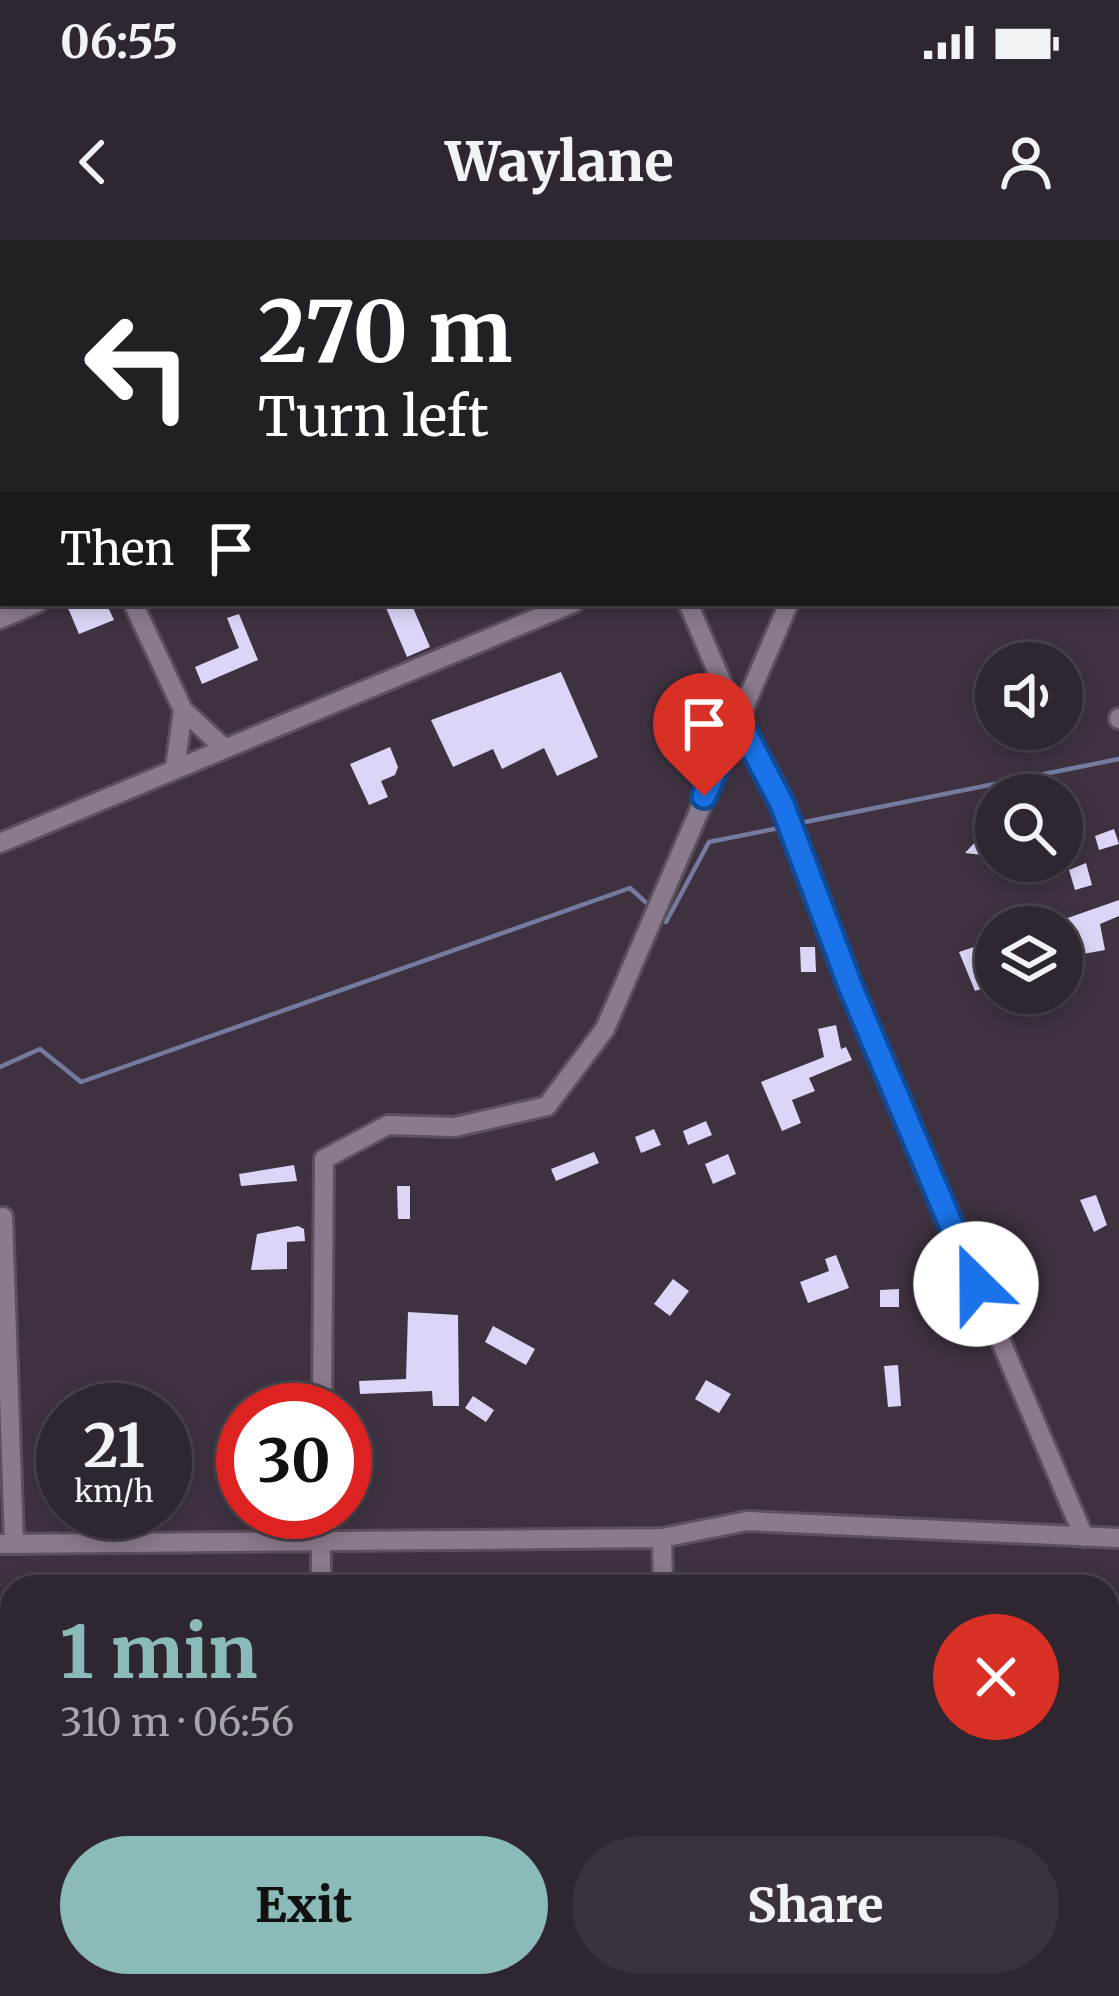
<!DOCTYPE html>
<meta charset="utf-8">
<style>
body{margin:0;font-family:Merriweather,serif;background:#3a323c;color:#f1f3f6;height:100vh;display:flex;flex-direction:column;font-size:45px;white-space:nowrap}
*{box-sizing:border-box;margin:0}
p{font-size:39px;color:#a7a5ab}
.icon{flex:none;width:66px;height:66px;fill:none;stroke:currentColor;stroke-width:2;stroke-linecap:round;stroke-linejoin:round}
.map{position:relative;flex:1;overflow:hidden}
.panel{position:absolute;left:0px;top:1335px;width:1119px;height:423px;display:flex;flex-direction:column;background:#2e2630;border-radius:36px 36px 0 0;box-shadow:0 6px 18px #0003,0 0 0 3px #49434c}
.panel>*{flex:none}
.banner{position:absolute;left:0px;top:0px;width:1119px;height:366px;box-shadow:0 6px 18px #0003,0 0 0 3px #49434c;background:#202124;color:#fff;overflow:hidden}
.fabs{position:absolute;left:975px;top:402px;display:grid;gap:24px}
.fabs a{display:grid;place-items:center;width:108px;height:108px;border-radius:50%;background:#2e2630;box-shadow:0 6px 18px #0003,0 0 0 3px #49434c;font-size:60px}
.speed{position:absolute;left:36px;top:1143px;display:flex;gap:24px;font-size:60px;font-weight:700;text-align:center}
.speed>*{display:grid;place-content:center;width:156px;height:156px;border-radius:50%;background:#2e2630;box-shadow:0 6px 18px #0003,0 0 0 3px #49434c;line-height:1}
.speed small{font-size:30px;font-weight:400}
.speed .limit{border:18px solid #d22;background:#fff;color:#111}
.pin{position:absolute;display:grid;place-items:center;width:102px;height:102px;color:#fff;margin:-123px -51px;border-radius:50% 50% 50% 0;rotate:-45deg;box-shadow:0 0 12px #0007}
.pin .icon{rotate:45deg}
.me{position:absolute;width:132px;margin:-66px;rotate:337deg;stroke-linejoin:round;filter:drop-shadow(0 0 9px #0008)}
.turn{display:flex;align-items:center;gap:42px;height:252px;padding:0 60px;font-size:54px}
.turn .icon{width:156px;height:156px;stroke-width:2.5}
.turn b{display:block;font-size:84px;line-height:102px}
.then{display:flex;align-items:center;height:114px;padding:0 60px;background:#0003;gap:24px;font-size:45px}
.round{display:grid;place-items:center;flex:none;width:126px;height:126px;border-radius:63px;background:#3a323c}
.summary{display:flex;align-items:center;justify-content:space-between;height:204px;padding:0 60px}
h1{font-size:72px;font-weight:800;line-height:90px;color:#8bbbb9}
.primary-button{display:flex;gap:24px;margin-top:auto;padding:24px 60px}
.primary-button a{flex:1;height:138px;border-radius:72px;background:#8bbbb9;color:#111;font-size:48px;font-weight:800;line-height:138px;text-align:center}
.primary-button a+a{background:#3a323c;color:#f1f3f6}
.status{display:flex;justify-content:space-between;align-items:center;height:84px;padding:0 60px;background:#2e2630;direction:ltr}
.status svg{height:33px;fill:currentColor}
header{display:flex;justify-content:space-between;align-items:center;height:156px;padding:0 60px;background:#2e2630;font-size:54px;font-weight:800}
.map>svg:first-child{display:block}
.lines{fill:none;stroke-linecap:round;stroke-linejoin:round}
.stream{stroke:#747b9e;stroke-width:4.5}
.building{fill:#ddd5f7}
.minor-casing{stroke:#5b505d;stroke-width:24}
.minor{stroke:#8a7b8c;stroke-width:18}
.route-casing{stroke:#114b97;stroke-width:30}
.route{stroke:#1a73e8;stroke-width:21}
</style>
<div class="status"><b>06:55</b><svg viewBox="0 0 49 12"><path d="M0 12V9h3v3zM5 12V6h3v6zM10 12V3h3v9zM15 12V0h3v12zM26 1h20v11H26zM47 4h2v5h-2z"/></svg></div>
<header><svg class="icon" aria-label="back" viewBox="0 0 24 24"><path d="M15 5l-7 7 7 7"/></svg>Waylane<svg class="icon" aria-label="person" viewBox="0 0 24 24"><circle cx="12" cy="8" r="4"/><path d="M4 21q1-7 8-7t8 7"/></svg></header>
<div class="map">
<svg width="1119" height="1756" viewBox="0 0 1119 1756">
<rect width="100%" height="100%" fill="#3e3240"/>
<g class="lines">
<path class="stream" d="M795 584 1119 519
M660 676 666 682 709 602 784 587
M0 827 40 809 81 842 630 648 652 668"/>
</g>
<path class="building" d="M80 363H106L114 380 79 394 68 368Z
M384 363H411L430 407 407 417Z
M239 374 258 420 202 444 195 427 239 408 227 378Z
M561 432 598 517 557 536 544 508 502 529 493 509 453 527 431 480Z
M390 507 398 527 395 535 381 541 388 557 369 565 350 524Z
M1114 589 1119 604 1099 610 1095 596Z
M978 599 994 600 992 616 965 613Z
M1086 623 1092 645 1075 650 1069 630Z
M1119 660V676L1100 684 1105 710 1083 714 1078 690 1062 693V680Z
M800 707H815L816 732H801Z
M974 707 990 746 975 751 959 712Z
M836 785 841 809 846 807 852 820 809 838 815 851 792 860 801 883 782 891 761 842 824 817 818 789Z
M706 881 712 895 688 905 683 891Z
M654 889 661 905 641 913 635 897Z
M594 912 599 923 556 941 551 929Z
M728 914 736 934 713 944 705 924Z
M294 925 297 941 241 946 239 934Z
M397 946H410V979H398Z
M1096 955 1107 985 1094 992 1080 960Z
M298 986 304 989 305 1001 287 1002V1029L251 1030 257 994Z
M836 1015 849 1048 808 1063 800 1042 829 1031 825 1019Z
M673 1039 689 1051 670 1076 654 1064Z
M899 1049V1067H880V1050Z
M408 1072 458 1075 459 1166H433L432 1151 360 1154 359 1141 406 1139Z
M493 1086 535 1109 526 1125 485 1102Z
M898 1125 901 1166 888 1167 884 1126Z
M706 1140 731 1154 719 1173 695 1159Z
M473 1156 494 1170 486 1182 465 1168Z
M432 1334 433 1347H387V1338Z"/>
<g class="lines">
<defs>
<path id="minor" d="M527 0 528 3
M303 3 310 0
M649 3 658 0
M1060 3 1067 0
M0 98 3 107
M0 131 3 129
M1116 156 1119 154
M1116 331 1119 352
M133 363 183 470 175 528
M688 363 737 478 782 564 851 749 1084 1297
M0 379 37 363
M183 470 224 508
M1119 478V479
M0 603 573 363
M3 977 14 1304
M322 1170 324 919 388 885 455 887 547 866 605 789 789 363
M321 1272V1347
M662 1298 663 1347
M0 1304 662 1298 747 1281 1119 1298
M1107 1404 1119 1391
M1107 1521 1119 1523
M1107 1691H1119
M0 1697H12
M331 1746 332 1756
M674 1746V1756
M845 1746V1756"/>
</defs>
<use href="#minor" class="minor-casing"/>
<use href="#minor" class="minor"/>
</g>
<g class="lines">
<defs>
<path id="route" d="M704 556 737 478 782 564 851 748 976 1044"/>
</defs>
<use href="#route" class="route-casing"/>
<use href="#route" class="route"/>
</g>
</svg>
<div class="fabs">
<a><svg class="icon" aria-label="sound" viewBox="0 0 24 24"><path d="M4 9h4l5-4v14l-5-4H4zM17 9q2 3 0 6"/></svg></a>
<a><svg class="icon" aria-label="search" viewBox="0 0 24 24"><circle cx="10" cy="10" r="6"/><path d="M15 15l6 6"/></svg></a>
<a><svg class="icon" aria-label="layers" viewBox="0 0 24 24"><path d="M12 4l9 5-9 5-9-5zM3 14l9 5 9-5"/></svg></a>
</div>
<div class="speed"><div>21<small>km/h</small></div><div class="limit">30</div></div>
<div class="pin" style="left:704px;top:556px;background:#d93025"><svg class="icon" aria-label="arrive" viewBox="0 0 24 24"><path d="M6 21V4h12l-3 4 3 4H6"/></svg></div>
<svg class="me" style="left:976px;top:1044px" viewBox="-20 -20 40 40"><circle r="19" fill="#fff"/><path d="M0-13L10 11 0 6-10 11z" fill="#1a73e8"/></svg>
<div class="banner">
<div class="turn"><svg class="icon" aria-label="left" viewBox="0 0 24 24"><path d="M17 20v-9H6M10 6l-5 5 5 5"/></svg><div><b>270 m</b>Turn left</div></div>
<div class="then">Then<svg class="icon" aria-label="arrive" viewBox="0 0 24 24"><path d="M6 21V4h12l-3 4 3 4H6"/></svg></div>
</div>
<section class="panel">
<div class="summary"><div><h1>1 min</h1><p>310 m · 06:56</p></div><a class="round" style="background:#d93025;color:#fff"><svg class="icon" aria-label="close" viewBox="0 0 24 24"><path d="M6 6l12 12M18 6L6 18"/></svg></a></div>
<div class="primary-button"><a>Exit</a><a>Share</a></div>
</section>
</div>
